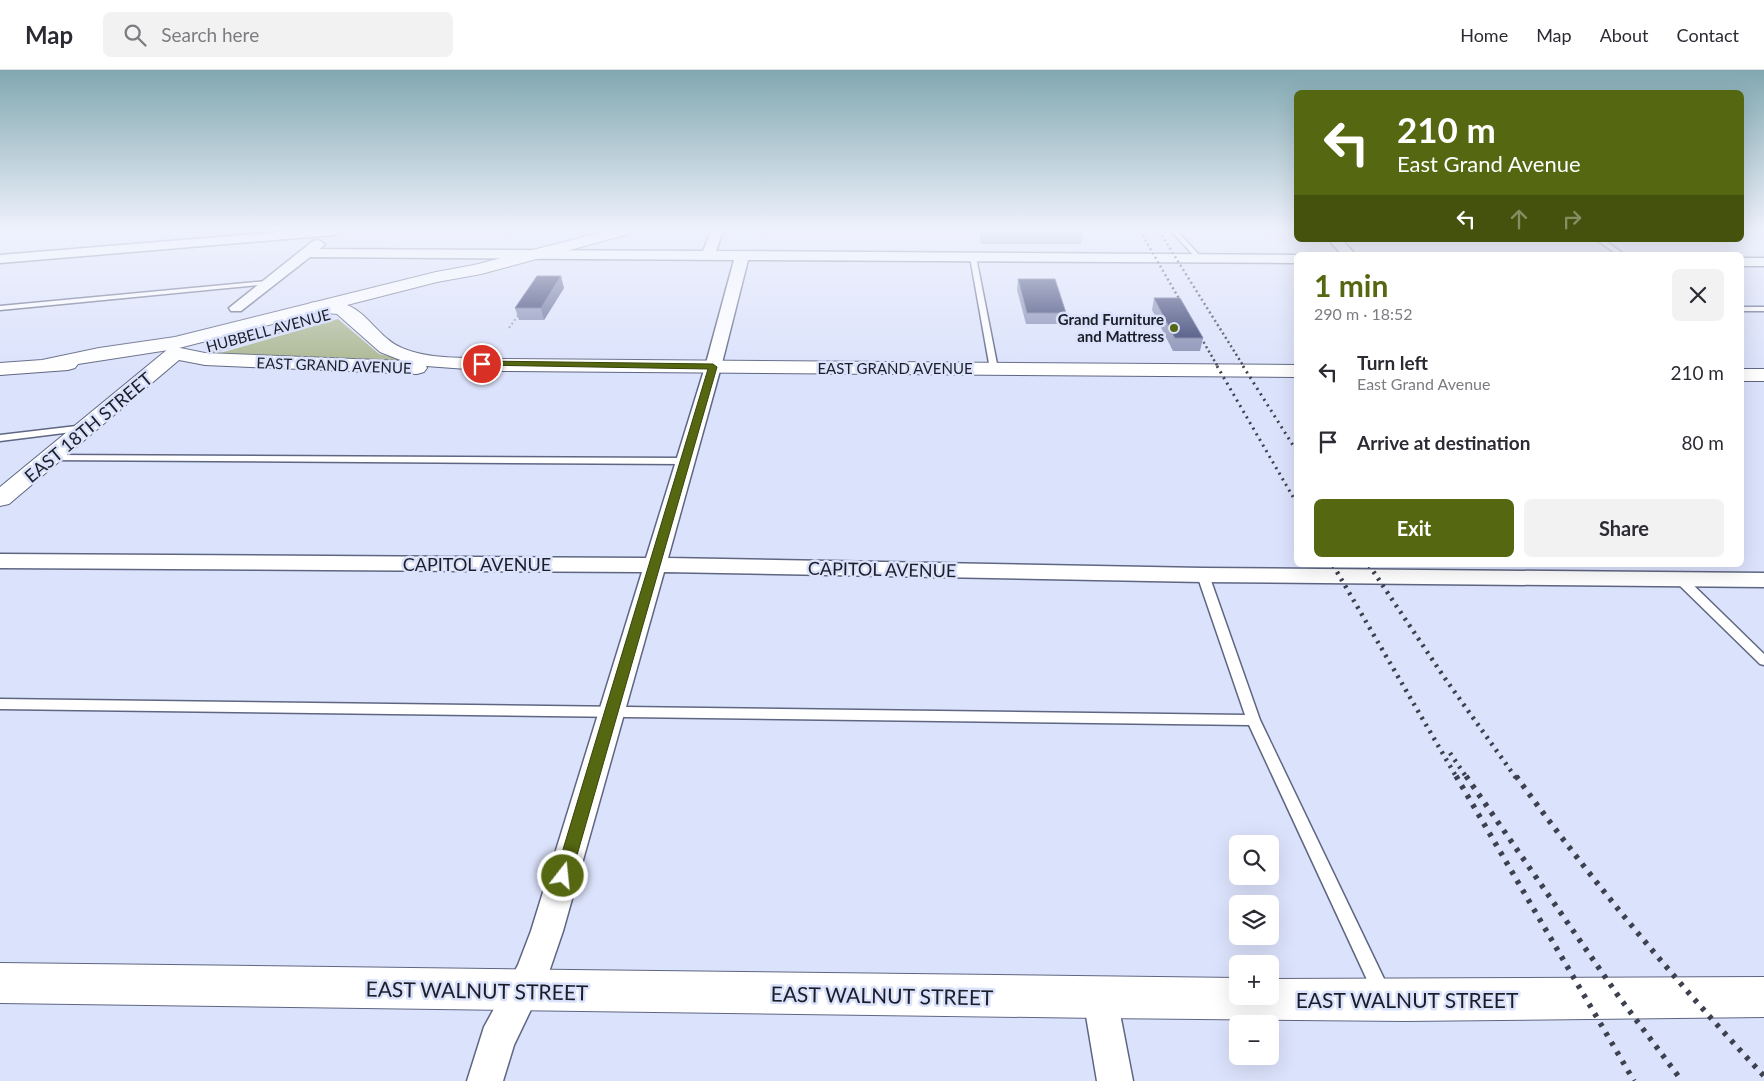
<!DOCTYPE html>
<meta charset="utf-8">
<style>
body{margin:0;font-family:Lato,sans-serif;background:#f2f2f3;color:#2b2b33;height:100vh;display:flex;flex-direction:column;font-size:19px;white-space:nowrap}
*{box-sizing:border-box;margin:0}
p{font-size:16px;color:#7c7c81}
.icon{flex:none;width:28px;height:28px;fill:none;stroke:currentColor;stroke-width:2;stroke-linecap:round;stroke-linejoin:round}
.map{position:relative;flex:1;overflow:hidden}
.side{position:absolute;left:1294px;top:182px;width:450px;height:315px;display:flex;flex-direction:column;background:#fff;border-radius:8px;box-shadow:0 5px 20px #0002}
.side>*{flex:none}
.top-card{position:absolute;left:1294px;top:20px;width:450px;height:152px;border-radius:8px;box-shadow:0 5px 20px #0002;background:#556711;color:#fff;overflow:hidden}
.tools{position:absolute;left:1229px;top:765px;display:grid;gap:10px}
.tools a{display:grid;place-items:center;width:50px;height:50px;border-radius:8px;background:#fff;box-shadow:0 5px 20px #0002;font-size:25px}
.pin{position:absolute;display:grid;place-items:center;width:42px;height:42px;color:#fff;margin:-21px;border:2px solid #fff;border-radius:50%;box-shadow:0 1px 5px #0007}
.me{position:absolute;width:55px;margin:-28px;rotate:16deg;stroke-linejoin:round;filter:drop-shadow(0 0 4px #0008)}
.turn{display:flex;align-items:center;gap:18px;height:105px;padding:0 20px;font-size:22px}
.turn .icon{width:65px;height:65px;stroke-width:2.5}
.turn b{display:block;font-size:35px;line-height:42px}
.lanes{display:flex;align-items:center;height:48px;padding:0 20px;background:#0003;justify-content:center;gap:25px;direction:ltr}
.lanes .off{opacity:.35}
.round{display:grid;place-items:center;flex:none;width:52px;height:52px;border-radius:8px;background:#f2f2f3}
.overview{display:flex;align-items:center;justify-content:space-between;height:85px;padding:0 20px}
h1{font-size:30px;font-weight:700;line-height:38px;color:#556711}
.cta{display:flex;gap:10px;margin-top:auto;padding:10px 20px}
.cta a{flex:1;height:58px;border-radius:8px;background:#556711;color:#fff;font-size:20px;font-weight:700;line-height:58px;text-align:center}
.cta a+a{background:#f2f2f3;color:#2b2b33}
ul{padding:0;list-style:none}
li{display:flex;align-items:center;gap:15px;height:70px;padding:0 20px}
li div{flex:1}
li b{display:block;font-size:19px}
li em{font-style:normal}
header{display:flex;align-items:center;gap:30px;box-sizing:border-box;height:70px;padding:0 25px;background:#fff;border-bottom:1px solid #e1e1e2}
header strong{font-size:24px}
nav{display:flex;gap:28px;margin-inline-start:auto;font-size:18px}
.search{width:350px;height:45px;background:#f2f2f3;display:flex;align-items:center;gap:12px;box-sizing:border-box;padding:0 18px;border-radius:8px;color:#7c7c81;font-size:19px}
.map>svg:first-child{display:block}
.green{fill:#aab68f}
.lines{fill:none;stroke-linecap:round;stroke-linejoin:round}
.service-casing{stroke:#5f6682;stroke-width:3}
.minor-casing{stroke:#5f6682;stroke-width:3}
.tertiary-casing{stroke:#5f6682;stroke-width:2}
.secondary-casing{stroke:#5f6682;stroke-width:2}
.path{stroke:#999fb3;stroke-width:2;stroke-dasharray:2 2.5;stroke-linecap:butt}
.service{fill:#fff;fill-rule:evenodd}
.minor{fill:#fff;fill-rule:evenodd}
.tertiary{fill:#fff;fill-rule:evenodd}
.secondary{fill:#fff;fill-rule:evenodd}
.rail-far3{stroke:#3d404e;stroke-width:2.5;stroke-dasharray:2 3;stroke-linecap:butt}
.rail-far2{stroke:#3d404e;stroke-width:3;stroke-dasharray:2 4.5;stroke-linecap:butt}
.rail-far1{stroke:#3d404e;stroke-width:4.5;stroke-dasharray:2.5 5.5;stroke-linecap:butt}
.rail{stroke:#3d404e;stroke-width:5.5;stroke-dasharray:4 7;stroke-linecap:butt}
.wall{fill:#868eb2}
.shaded-wall{fill:#636c96}
.building{fill:#30396a;stroke:#636c96}
.route{fill:#556711;stroke:#37430b}
.poi-dot{fill:#556711;stroke:#dbe2fb;stroke-width:2}
.labels{text-anchor:middle;dominant-baseline:central;stroke-width:5;stroke-linejoin:round;paint-order:stroke}
.far-poi-label{font-size:15px;font-weight:bold;fill:#1b1e29;stroke:#dbe2fb;text-anchor:end}
.far-street-label{font-size:15px;fill:#1b1e29;stroke:#dbe2fb}
.street-label{font-size:18px;fill:#1b1e29;stroke:#dbe2fb}
.near-street-label{font-size:21px;fill:#1b1e29;stroke:#dbe2fb}
</style>
<header>
<strong>Map</strong>
<div class="search"><svg class="icon" aria-label="search" viewBox="0 0 24 24"><circle cx="10" cy="10" r="6"/><path d="M15 15l6 6"/></svg>Search here</div>
<nav><a>Home</a><a>Map</a><a>About</a><a>Contact</a></nav>
</header>
<div class="map">
<svg width="1764" height="1011" viewBox="0 0 1764 1011">
<rect width="100%" height="100%" fill="#dbe2fb"/>
<path class="green" d="M333 248 208 285 206 284 213 280Z
M338 249 379 284 413 292 217 284Z"/>
<g class="lines">
<defs>
<path id="service" d="M1171 161H1177L1201 187V189H1197Z
M1597 170H1604L1625 185H1618Z
M973 185 976 187 998 299 994 301 990 299 970 187Z
M268 211 270 212V214L0 240V236Z
M1741 237H1764V241H1741Z
M85 355 88 356V360L0 371V365Z
M50 385 685 388 690 391 685 394 47 390V386Z
M1203 501 1209 505 1260 650 1387 915 1390 921 1387 927 1381 929 1375 927 1249 655 0 639V629L1245 645 1197 505Z
M1680 505 1684 506 1764 584V595L1760 594 1676 512 1674 509Z"/>
<path id="minor" d="M291 161H340L334 165 0 193V185Z
M711 161H723L716 181 1296 185V193L748 190 721 297 668 488 1203 498 1764 503V517L1203 512 664 502 563 861 549 902 514 975 503 1011H467L484 957 518 895 531 861 642 502 0 498V484L646 488 705 297 734 190 310 187 241 241H231L229 238 313 171 318 170 325 174 320 179 703 181Z
M1329 170H1342L1356 185H1342Z
M1741 188H1764V196H1741Z
M1100 911 1112 916 1117 928 1133 1011H1097L1083 928 1088 916Z"/>
<path id="tertiary" d="M316 232C326 231 337 231 347 235 368 243 380 269 402 278 430 290 464 287 494 289L1296 295V307L494 301 426 296 427 298 424 302 417 304 205 295 179 290 9 434 0 436V417L168 279 175 277 205 283 403 291 380 282 337 244 310 241 307 237 310 233Z
M1741 299H1764V311H1741Z
M0 893 1238 908V926H1270V909L1764 907V947L1405 951 1100 948 0 933Z"/>
<path id="secondary" d="M607 161H632L629 164 481 204 437 212 175 279 78 294 75 298 68 300 0 305V293L42 290 99 278 175 267 436 202 474 195Z"/>
</defs>
<use href="#service" class="service-casing"/>
<use href="#minor" class="minor-casing"/>
<use href="#tertiary" class="tertiary-casing"/>
<use href="#secondary" class="secondary-casing"/>
<path class="path" d="M509 258 519 244"/>
<use href="#service" class="service"/>
<use href="#minor" class="minor"/>
<use href="#tertiary" class="tertiary"/>
<use href="#secondary" class="secondary"/>
<path class="rail-far3" d="M1140 161 1185 239
M1159 161 1244 297
M1196 259 1218 297"/>
<path class="rail-far2" d="M1217 296 1296 432
M1243 296 1296 380"/>
<path class="rail-far1" d="M1333 495 1457 708
M1369 495 1444 607 1516 708
M1450 683 1467 708"/>
<path class="rail" d="M1456 706 1634 1011
M1466 706 1619 927 1682 1011
M1516 706C1592 811 1675 911 1764 1006"/>
</g>
<path class="wall" d="M979 161H1083L1081 174H981Z
M1018 209 1066 243 1064 254H1026L1017 220Z
M564 218 544 250H519L515 238Z
M1154 228 1203 268 1200 281H1173L1152 240Z"/>
<path class="shaded-wall" d="M561 206 564 218 544 250 541 238Z"/>
<path class="building" d="M537 206H561L541 238H515Z
M1018 209H1055L1066 243H1027Z
M1154 228H1180L1203 268H1175Z"/>
<linearGradient id="sky" x2="0" y2="1"><stop stop-color="#81a8b0"/><stop offset="0.53" stop-color="#eff2fd"/><stop offset="1" stop-color="#eff2fd" stop-opacity="0"/></linearGradient>
<rect width="1764" height="302" fill="url(#sky)"/>
<path class="route" d="M482 291 713 294 717 297 571 806 569 811 563 813 558 811 555 806 708 299 479 295V292Z"/>
<circle class="poi-dot" cx="1174" cy="258" r="5"/>
<g class="labels">
<g class="far-poi-label">
<text x="1164" y="249">Grand Furniture<tspan x="1164" dy="17">and Mattress</tspan></text>
</g>
<g class="far-street-label">
<text transform="translate(268 260) rotate(-15)">HUBBELL AVENUE</text>
<text transform="translate(334 295) rotate(2)">EAST GRAND AVENUE</text>
<text x="895" y="298">EAST GRAND AVENUE</text>
</g>
<g class="street-label">
<text transform="translate(88 357) rotate(-40)">EAST 18TH STREET</text>
<text x="477" y="494">CAPITOL AVENUE</text>
<text transform="translate(882 499) rotate(1)">CAPITOL AVENUE</text>
</g>
<g class="near-street-label">
<text transform="translate(477 920) rotate(1)">EAST WALNUT STREET</text>
<text transform="translate(882 925) rotate(1)">EAST WALNUT STREET</text>
<text x="1407" y="929">EAST WALNUT STREET</text>
</g>
</g>
</svg>
<div class="tools">
<a><svg class="icon" aria-label="search" viewBox="0 0 24 24"><circle cx="10" cy="10" r="6"/><path d="M15 15l6 6"/></svg></a>
<a><svg class="icon" aria-label="layers" viewBox="0 0 24 24"><path d="M12 4l9 5-9 5-9-5zM3 14l9 5 9-5"/></svg></a>
<a>+</a>
<a>−</a>
</div>
<div class="pin" style="left:482px;top:294px;background:#d93025"><svg class="icon" aria-label="arrive" viewBox="0 0 24 24"><path d="M6 21V4h12l-3 4 3 4H6"/></svg></div>
<svg class="me" style="left:563px;top:806px" viewBox="-20 -20 40 40"><circle r="17" fill="#556711" stroke="#fff" stroke-width="3"/><path d="M0-11L8 9 0 5-8 9z" fill="#fff"/></svg>
<div class="top-card">
<div class="turn"><svg class="icon" aria-label="left" viewBox="0 0 24 24"><path d="M17 20v-9H6M10 6l-5 5 5 5"/></svg><div><b>210 m</b>East Grand Avenue</div></div>
<div class="lanes"><svg class="icon" aria-label="left" viewBox="0 0 24 24"><path d="M17 20v-9H6M10 6l-5 5 5 5"/></svg><svg class="icon off" aria-label="ahead" viewBox="0 0 24 24"><path d="M12 20V5M6 11l6-6 6 6"/></svg><svg class="icon off" aria-label="right" viewBox="0 0 24 24"><path d="M7 20v-9h11M14 6l5 5-5 5"/></svg></div>
</div>
<section class="side">
<div class="overview"><div><h1>1 min</h1><p>290 m · 18:52</p></div><a class="round"><svg class="icon" aria-label="close" viewBox="0 0 24 24"><path d="M6 6l12 12M18 6L6 18"/></svg></a></div>
<ul>
<li><svg class="icon" aria-label="left" viewBox="0 0 24 24"><path d="M17 20v-9H6M10 6l-5 5 5 5"/></svg><div><b>Turn left</b><p>East Grand Avenue</p></div><em>210 m</em></li>
<li><svg class="icon" aria-label="arrive" viewBox="0 0 24 24"><path d="M6 21V4h12l-3 4 3 4H6"/></svg><div><b>Arrive at destination</b></div><em>80 m</em></li>
</ul>
<div class="cta"><a>Exit</a><a>Share</a></div>
</section>
</div>
